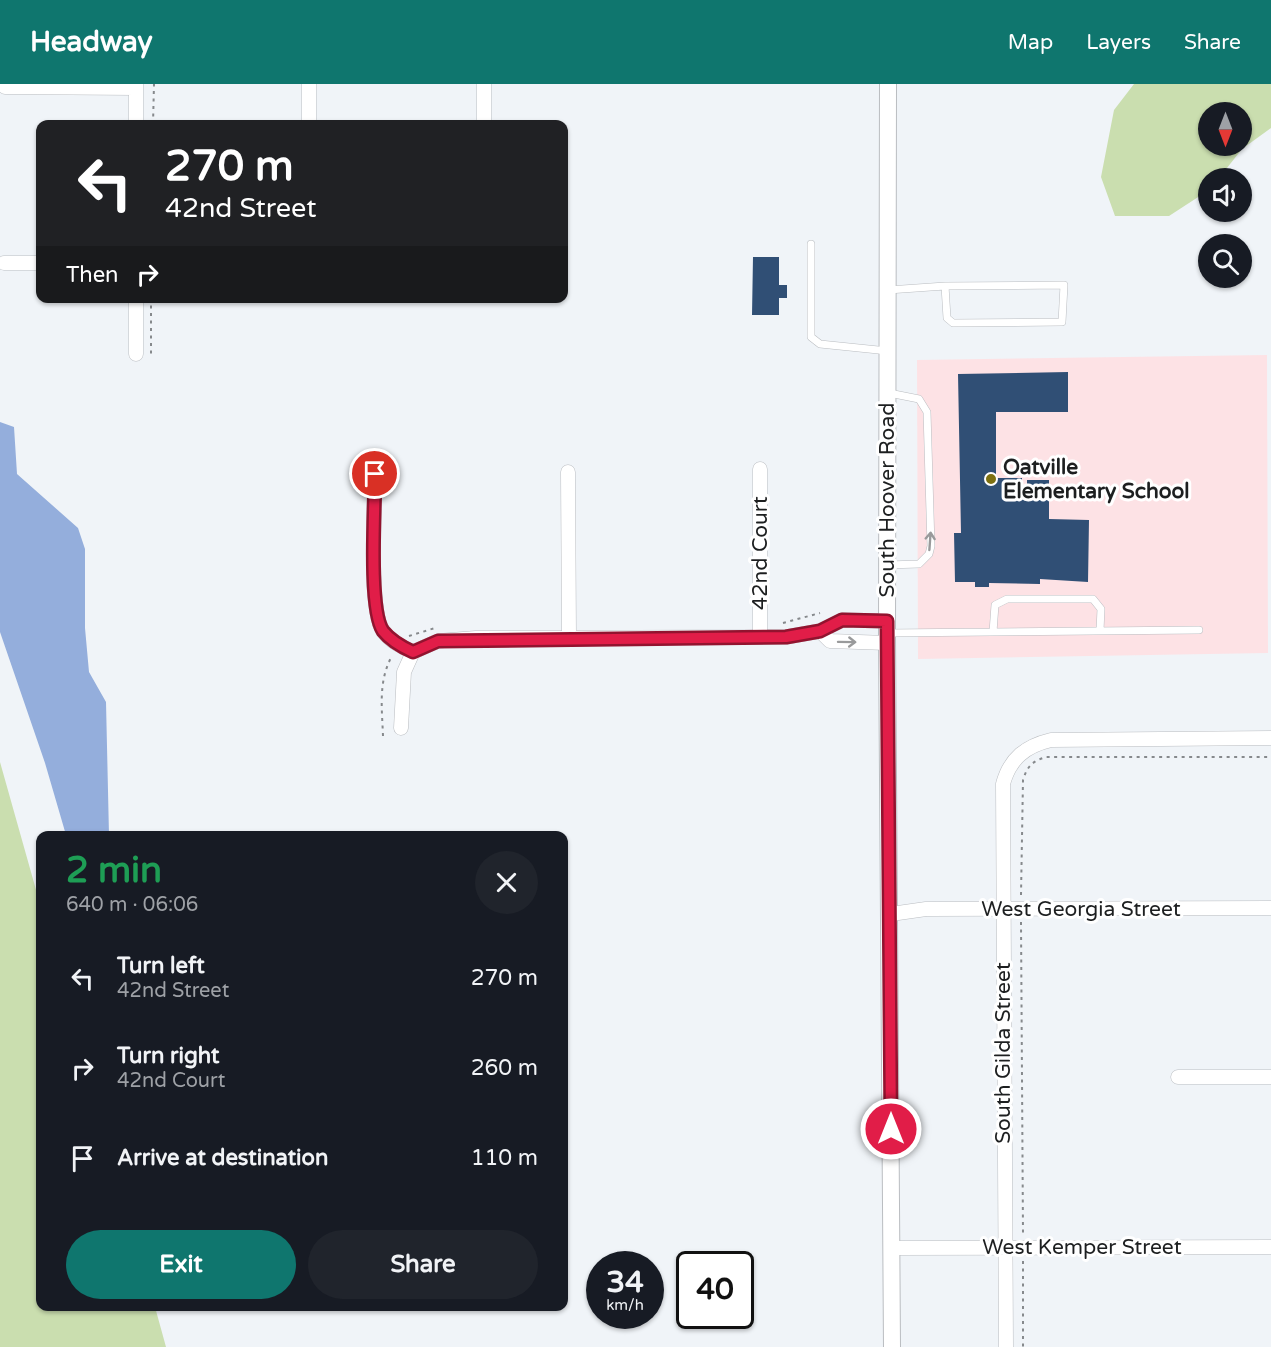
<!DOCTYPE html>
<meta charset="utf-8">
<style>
body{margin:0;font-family:"Varela Round",sans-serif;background:#20242c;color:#f1f3f6;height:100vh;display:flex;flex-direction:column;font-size:22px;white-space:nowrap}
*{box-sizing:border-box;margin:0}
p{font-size:20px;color:#9ea1a6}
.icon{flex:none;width:33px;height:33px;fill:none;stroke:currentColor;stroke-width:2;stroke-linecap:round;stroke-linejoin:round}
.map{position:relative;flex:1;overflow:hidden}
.details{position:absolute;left:36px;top:747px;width:532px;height:480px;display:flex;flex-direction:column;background:#171b24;border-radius:12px;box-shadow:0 2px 4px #0004}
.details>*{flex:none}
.hud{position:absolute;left:36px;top:36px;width:532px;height:183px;border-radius:12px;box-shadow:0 2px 4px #0004;background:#202124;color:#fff;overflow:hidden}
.needle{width:39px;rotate:180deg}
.buttons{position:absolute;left:1198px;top:18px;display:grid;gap:12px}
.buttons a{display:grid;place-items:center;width:54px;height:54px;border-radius:50%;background:#171b24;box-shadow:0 2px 4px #0004;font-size:30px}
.speed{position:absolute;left:586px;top:1167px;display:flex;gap:12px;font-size:30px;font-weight:700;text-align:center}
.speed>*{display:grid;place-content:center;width:78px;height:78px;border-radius:50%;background:#171b24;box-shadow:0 2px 4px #0004;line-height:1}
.speed small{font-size:15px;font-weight:400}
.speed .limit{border:3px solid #111;border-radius:9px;background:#fff;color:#111}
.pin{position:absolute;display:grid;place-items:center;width:51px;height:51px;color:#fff;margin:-26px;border:3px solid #fff;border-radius:50%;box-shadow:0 2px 6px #0007}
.me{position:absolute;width:66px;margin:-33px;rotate:0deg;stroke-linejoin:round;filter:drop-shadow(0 0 4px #0008)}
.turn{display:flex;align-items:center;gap:21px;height:126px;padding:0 30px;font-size:27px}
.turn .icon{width:78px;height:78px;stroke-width:2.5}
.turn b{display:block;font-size:42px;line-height:51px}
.then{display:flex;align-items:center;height:57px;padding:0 30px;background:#0003;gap:12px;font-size:22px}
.round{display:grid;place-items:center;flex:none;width:63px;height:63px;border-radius:32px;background:#20242c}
.headline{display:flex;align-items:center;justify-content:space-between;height:102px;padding:0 30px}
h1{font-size:36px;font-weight:800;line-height:45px;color:#1e9e55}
.cta{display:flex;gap:12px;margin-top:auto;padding:12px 30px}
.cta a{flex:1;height:69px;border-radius:36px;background:#0f766e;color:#fff;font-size:24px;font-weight:800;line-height:69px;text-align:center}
.cta a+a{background:#20242c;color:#f1f3f6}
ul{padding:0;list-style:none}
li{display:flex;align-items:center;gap:18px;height:90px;padding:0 30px}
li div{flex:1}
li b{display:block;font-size:22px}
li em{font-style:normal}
header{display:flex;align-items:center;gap:36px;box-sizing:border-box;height:84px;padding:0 30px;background:#0f766e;color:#fff}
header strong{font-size:28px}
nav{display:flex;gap:33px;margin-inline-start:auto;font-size:21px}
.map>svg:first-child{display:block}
.education{fill:#fde2e5}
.green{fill:#cadeaf;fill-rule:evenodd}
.water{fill:#94aedc}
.building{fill:#304f75}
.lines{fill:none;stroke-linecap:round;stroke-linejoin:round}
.service-casing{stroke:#babdc1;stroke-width:8}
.minor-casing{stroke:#babdc1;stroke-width:15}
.tertiary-casing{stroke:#babdc1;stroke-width:18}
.path{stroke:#86898c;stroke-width:2;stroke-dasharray:3 4.5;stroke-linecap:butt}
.service{stroke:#fff;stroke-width:7}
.minor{stroke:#fff;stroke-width:14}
.tertiary{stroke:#fff;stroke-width:16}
.oneway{stroke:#999a9b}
.route-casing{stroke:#92132f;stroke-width:15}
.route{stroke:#e11d48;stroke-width:10}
.poi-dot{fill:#7d7010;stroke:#fff;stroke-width:2}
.labels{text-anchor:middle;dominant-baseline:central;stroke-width:6;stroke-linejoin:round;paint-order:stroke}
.poi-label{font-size:21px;font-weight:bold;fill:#1d1f20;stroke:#fff;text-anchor:start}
.street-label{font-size:21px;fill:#1d1f20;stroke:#fff}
</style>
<header>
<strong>Headway</strong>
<nav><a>Map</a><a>Layers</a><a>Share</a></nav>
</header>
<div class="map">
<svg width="1271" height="1263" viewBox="0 0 1271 1263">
<rect width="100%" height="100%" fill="#f0f4f8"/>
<path class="education" d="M1267 271 1268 569 918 575 917 276Z"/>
<path class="green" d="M1134 0H1271V44L1242 65 1219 94H1209V106L1169 132H1115L1101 93 1114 26ZM1209 28H1242V62H1209Z
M0 678 40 820V1222L155 1223 166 1263H0Z"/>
<path class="water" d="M0 338 14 343 17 390 78 444 85 465V544L89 588 106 618 109 751H66L45 679 0 548Z"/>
<path class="building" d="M753 173H779V201H787V214H779V231H752Z
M1068 288V328H996V394H1022V405H1027V396H1049V435L1089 436 1088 498 1040 495V500L989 499V503H975V498H955L954 449H961L958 290Z"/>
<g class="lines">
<defs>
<path id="service" d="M811 160V253L820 260 888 267
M888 206 945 202 1064 201 1062 238 953 239 947 234 945 202
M887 481 919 480 929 470 931 462 927 328 919 315 889 309
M993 548 995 521 1007 515H1093L1101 525 1100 546
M887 549 1199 546"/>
<path id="minor" d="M136 0V40
M484 0V40
M5 3 136 4
M309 40V0
M4 179H40
M136 214V270
M760 385V553
M568 388 569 554
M375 390C375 422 368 525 383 547 391 558 402 563 413 568
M887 537 842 536 820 547 830 557 887 559
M413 568 438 557 476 554 786 553 820 547
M401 644 404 588 413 568
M891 830 926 825 1271 824
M1178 993H1271
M892 1164 1271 1163
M1006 1263 1003 700C1010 674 1026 662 1051 656L1271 654"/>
<path id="tertiary" d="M888 0 887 552 892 1263"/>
</defs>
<use href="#service" class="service-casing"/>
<use href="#minor" class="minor-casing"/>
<use href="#tertiary" class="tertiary-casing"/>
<path class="path" d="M153 40 154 0
M151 214V272
M783 539 820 529
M409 552 435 544
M383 652C382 624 378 597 392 572
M1021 811 1023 696C1027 683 1032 677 1046 673H1271
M1021 838 1023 1150
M1023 1177V1263"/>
<use href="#service" class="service"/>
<use href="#minor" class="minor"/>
<use href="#tertiary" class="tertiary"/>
</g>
<defs><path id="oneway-shaft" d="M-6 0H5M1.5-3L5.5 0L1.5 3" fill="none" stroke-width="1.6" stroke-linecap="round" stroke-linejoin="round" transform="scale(1.5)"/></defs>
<g class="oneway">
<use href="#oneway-shaft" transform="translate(930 457) rotate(-86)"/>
<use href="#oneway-shaft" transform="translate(847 558) rotate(1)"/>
</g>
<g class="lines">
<defs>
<path id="route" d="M375 390C375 421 368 525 383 547 391 557 402 563 413 568L438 557 786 553 820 547 842 536 887 537 891 1045"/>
</defs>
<use href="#route" class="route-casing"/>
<use href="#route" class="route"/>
</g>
<circle class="poi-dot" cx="991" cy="395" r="6"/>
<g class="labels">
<g class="poi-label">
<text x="1003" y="383">Oatville<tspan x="1003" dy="24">Elementary School</tspan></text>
</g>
<g class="street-label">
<text transform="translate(887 416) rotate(-90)">South Hoover Road</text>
<text transform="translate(760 469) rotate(-90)">42nd Court</text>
<text x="1081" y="825">West Georgia Street</text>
<text transform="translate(1003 969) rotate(-90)">South Gilda Street</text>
<text x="1082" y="1163">West Kemper Street</text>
</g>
</g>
</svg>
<div class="buttons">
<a><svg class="needle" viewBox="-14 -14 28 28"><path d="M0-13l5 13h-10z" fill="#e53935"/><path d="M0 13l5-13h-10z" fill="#9ea1a6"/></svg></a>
<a><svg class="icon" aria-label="sound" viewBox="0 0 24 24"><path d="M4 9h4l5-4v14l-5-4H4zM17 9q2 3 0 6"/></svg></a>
<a><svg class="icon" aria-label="search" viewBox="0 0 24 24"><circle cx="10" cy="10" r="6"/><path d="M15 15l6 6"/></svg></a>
</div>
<div class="speed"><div>34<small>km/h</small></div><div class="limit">40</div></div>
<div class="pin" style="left:375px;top:390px;background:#d93025"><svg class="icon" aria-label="arrive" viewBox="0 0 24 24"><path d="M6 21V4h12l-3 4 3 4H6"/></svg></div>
<svg class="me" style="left:891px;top:1045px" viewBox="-20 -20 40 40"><circle r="17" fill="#e11d48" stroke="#fff" stroke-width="3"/><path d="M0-11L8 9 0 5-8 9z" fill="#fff"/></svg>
<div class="hud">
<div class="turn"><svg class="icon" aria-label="left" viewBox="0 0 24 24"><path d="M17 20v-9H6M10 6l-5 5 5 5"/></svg><div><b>270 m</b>42nd Street</div></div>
<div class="then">Then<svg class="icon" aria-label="right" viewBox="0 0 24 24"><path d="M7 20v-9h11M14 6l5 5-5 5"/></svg></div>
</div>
<section class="details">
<div class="headline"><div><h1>2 min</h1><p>640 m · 06:06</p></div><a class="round"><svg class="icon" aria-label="close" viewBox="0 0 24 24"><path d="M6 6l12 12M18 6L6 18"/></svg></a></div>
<ul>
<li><svg class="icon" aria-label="left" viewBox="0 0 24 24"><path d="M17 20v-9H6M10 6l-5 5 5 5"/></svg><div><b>Turn left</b><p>42nd Street</p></div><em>270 m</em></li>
<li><svg class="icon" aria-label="right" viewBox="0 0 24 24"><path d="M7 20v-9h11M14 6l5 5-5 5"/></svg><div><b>Turn right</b><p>42nd Court</p></div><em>260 m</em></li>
<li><svg class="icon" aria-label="arrive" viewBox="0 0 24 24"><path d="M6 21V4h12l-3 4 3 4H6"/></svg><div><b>Arrive at destination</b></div><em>110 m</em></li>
</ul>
<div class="cta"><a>Exit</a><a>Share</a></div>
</section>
</div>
